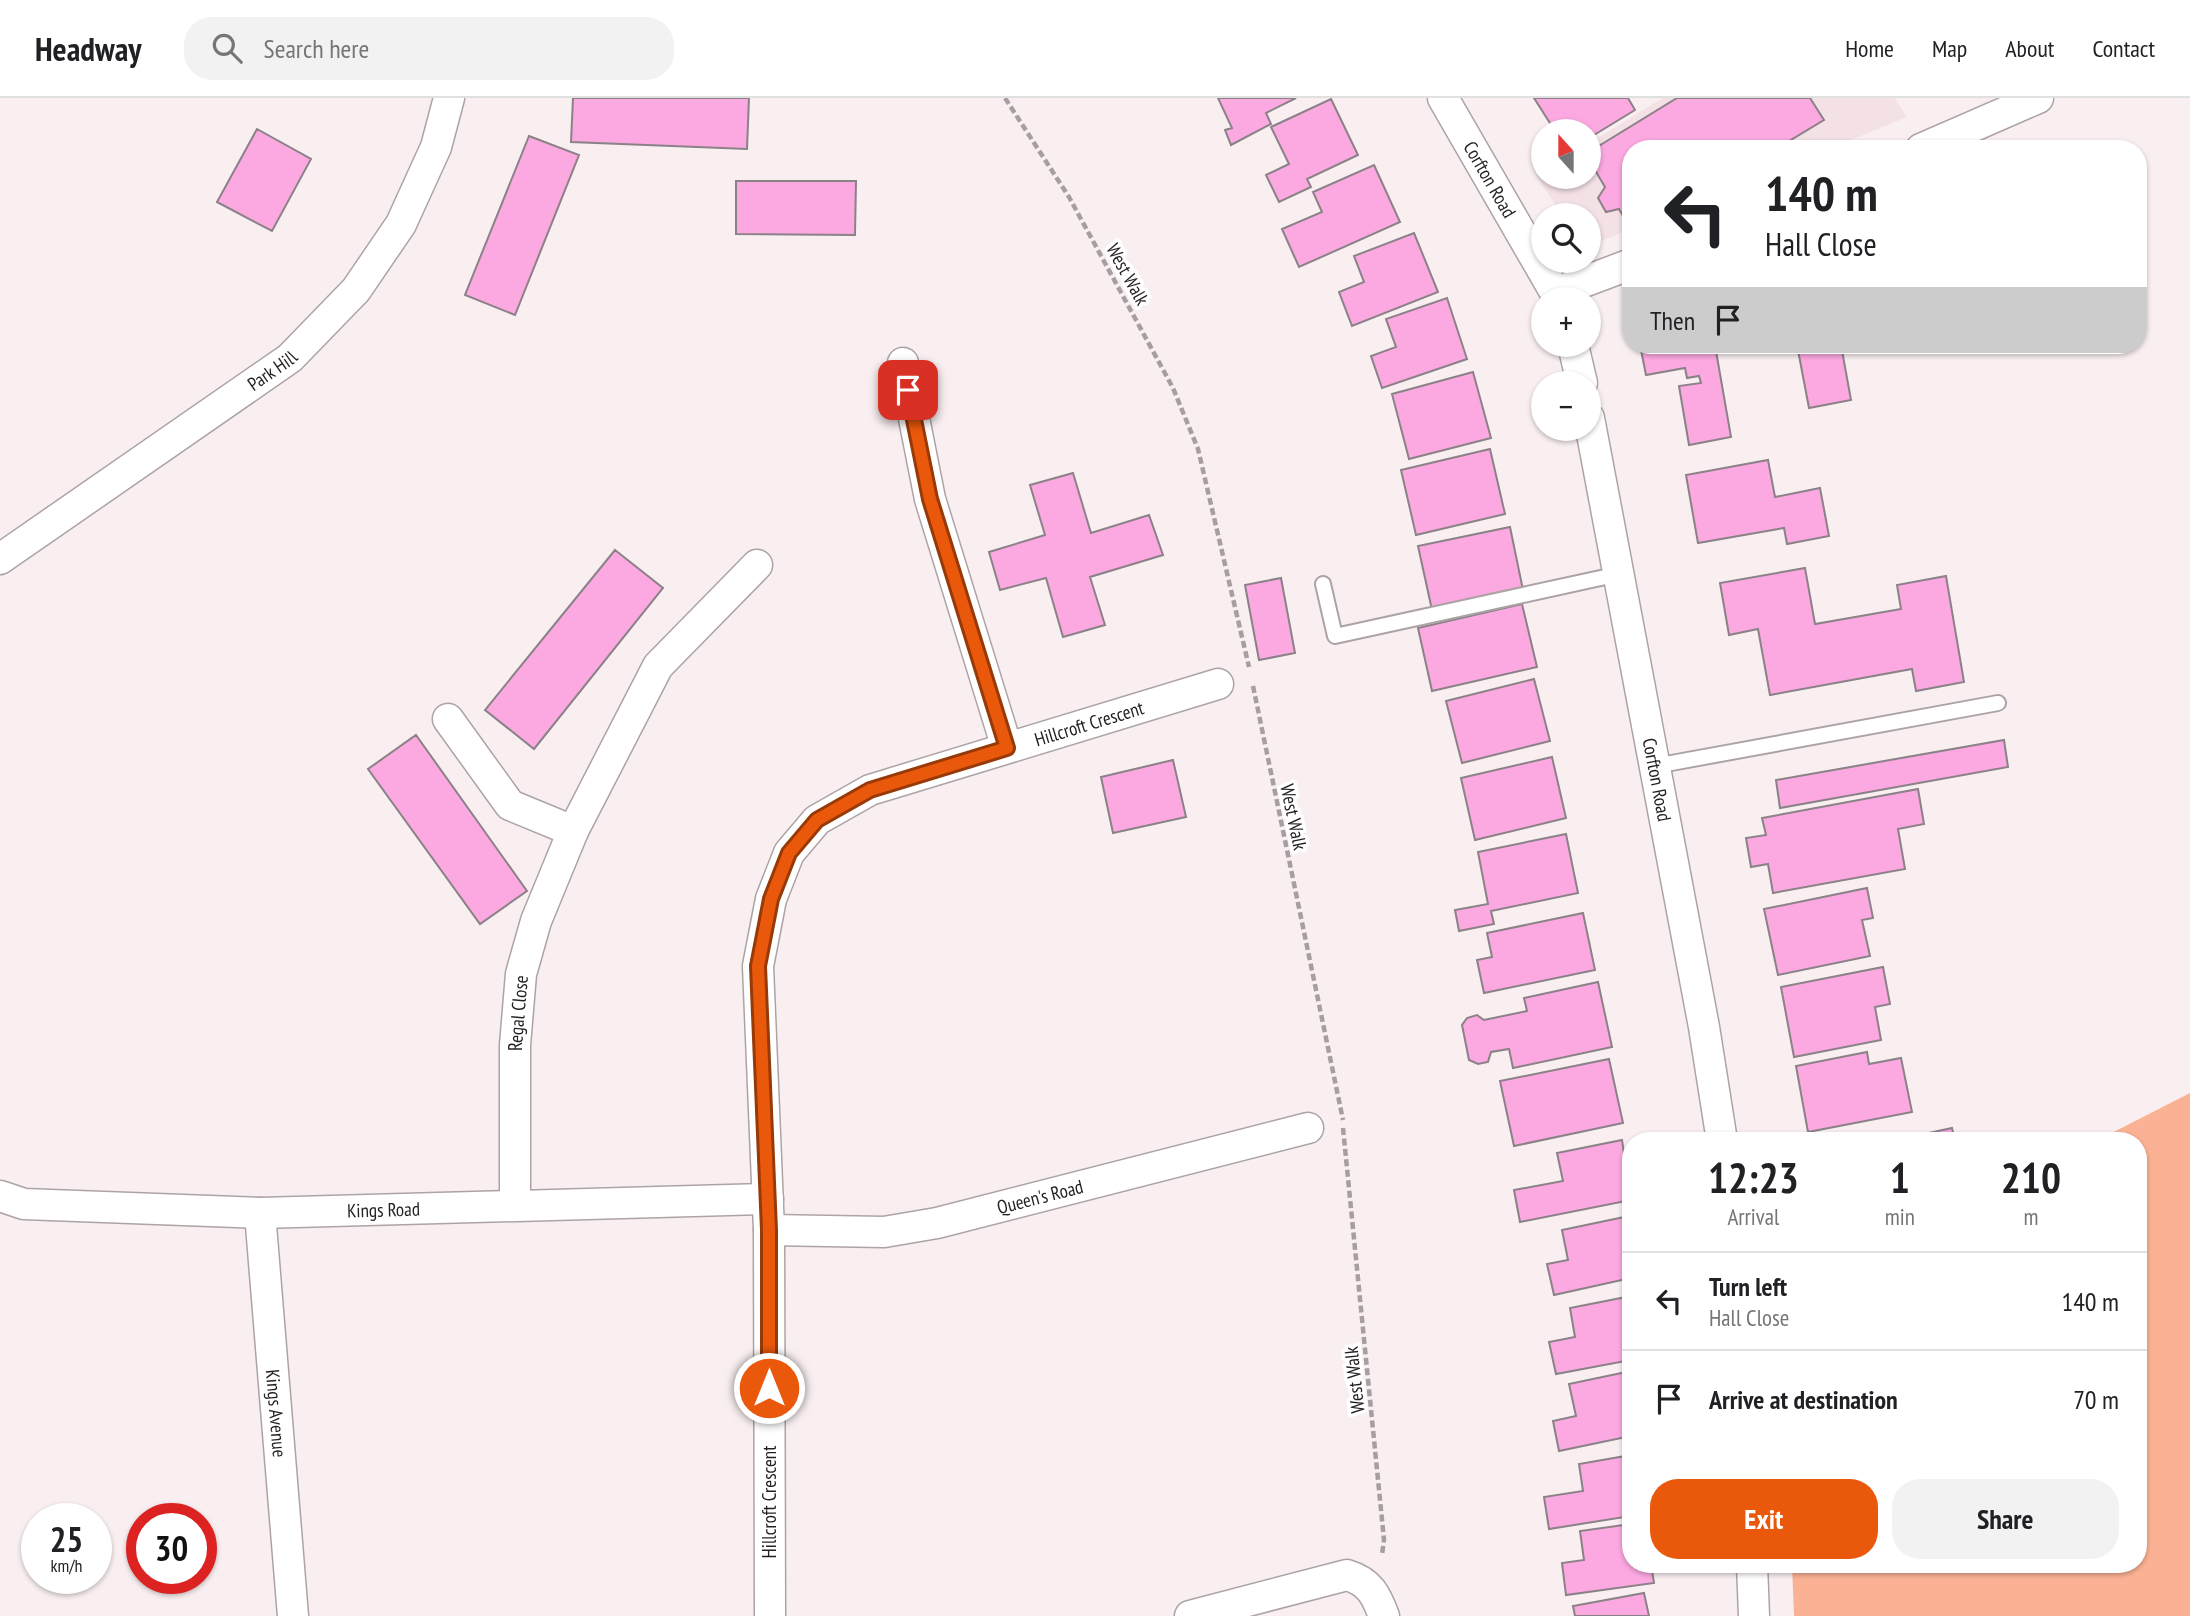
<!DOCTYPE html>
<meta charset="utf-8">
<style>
body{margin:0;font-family:"PT Sans Narrow",sans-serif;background:#f2f2f2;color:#202124;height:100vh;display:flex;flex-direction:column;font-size:26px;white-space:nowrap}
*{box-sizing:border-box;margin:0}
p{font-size:23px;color:#757577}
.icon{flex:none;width:38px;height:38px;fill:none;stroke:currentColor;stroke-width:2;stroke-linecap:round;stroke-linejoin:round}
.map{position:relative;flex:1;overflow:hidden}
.details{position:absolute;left:1622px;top:1034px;width:525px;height:441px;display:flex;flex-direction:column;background:#fff;border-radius:28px;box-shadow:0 2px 5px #0004}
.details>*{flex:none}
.guide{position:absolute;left:1622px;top:42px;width:525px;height:214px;border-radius:28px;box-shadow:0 2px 5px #0004;background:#fff;color:#202124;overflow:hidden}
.needle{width:46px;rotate:339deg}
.controls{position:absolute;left:1531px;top:21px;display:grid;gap:14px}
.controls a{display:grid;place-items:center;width:70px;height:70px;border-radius:50%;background:#fff;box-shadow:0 2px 5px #0004;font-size:35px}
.speed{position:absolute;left:21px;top:1405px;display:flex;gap:14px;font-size:35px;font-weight:700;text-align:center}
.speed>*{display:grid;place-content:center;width:91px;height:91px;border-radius:50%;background:#fff;box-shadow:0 2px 5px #0004;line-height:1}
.speed small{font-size:18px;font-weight:400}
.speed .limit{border:10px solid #d22;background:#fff;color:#111}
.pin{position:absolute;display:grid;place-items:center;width:60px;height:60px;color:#fff;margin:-30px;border-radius:14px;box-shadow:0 4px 10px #0006}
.me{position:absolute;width:77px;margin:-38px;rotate:0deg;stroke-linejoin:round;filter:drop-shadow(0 0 5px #0008)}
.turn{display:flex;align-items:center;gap:24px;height:147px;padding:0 28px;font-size:32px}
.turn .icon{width:91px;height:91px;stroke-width:2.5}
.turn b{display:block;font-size:49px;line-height:60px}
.then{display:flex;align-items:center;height:66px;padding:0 28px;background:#0003;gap:14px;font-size:26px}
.eta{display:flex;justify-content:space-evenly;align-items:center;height:119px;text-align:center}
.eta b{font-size:42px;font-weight:700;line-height:49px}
.action{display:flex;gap:14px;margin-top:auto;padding:14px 28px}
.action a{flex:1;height:80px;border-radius:28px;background:#ea580c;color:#fff;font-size:28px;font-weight:700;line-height:80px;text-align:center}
.action a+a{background:#f2f2f2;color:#202124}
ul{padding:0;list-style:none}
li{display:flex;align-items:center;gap:21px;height:98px;padding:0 28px;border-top:2px solid #e0e0e0}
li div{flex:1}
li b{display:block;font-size:26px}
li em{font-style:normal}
header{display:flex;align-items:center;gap:42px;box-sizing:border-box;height:98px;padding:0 35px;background:#fff;border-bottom:2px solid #e0e0e0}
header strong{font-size:33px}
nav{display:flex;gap:38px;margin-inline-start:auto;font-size:24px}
.search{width:490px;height:63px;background:#f2f2f2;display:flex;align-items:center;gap:18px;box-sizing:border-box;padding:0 24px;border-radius:28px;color:#757577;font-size:26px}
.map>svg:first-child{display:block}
.built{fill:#f4e1e6}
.green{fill:#fbb294}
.building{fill:#fca8e1;stroke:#8a8287;stroke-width:2}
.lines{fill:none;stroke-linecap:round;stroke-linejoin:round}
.lane-casing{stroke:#ada3a6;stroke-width:18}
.street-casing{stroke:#ada3a6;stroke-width:33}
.path{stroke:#a69ea0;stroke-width:4.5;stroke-dasharray:7 3.5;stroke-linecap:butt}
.lane{stroke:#fff;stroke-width:14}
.street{stroke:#fff;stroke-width:30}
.route-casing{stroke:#983908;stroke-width:18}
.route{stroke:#ea580c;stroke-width:12}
.labels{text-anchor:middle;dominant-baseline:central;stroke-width:7;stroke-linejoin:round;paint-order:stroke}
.street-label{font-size:19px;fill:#231f20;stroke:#fff}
</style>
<header>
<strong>Headway</strong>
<div class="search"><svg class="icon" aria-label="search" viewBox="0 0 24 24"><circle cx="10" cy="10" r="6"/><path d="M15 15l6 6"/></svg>Search here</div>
<nav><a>Home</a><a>Map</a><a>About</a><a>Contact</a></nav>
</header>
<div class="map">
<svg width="2190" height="1518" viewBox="0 0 2190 1518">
<rect width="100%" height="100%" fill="#f9eff1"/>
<path class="built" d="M1663 0H1895L1907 19 1829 51H1631V131L1589 148V117H1562L1536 77 1543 73 1544 79H1589V45Z"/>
<path class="green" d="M2190 995V1518H1794L1792 1467 2138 1466V1043H2096Z"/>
<path class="building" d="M573 0H749L747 51 571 44Z
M1218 0H1296L1266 15 1271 26 1231 47 1225 32 1232 30Z
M1534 0H1628L1635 12 1589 40V33H1555Z
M1677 0H1810L1824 22 1776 51H1631V120L1626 123 1619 111 1606 114 1598 100 1605 89 1589 62V54Z
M1331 1 1358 57 1307 81 1311 89 1279 104 1266 77 1289 66 1271 29Z
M257 31 311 61 272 133 217 104Z
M529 38 579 57 515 217 465 197Z
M1374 67 1400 124 1299 169 1282 131 1322 114 1313 94Z
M736 83H856L855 137 736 136Z
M1414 135 1438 194 1352 228 1339 194 1364 184 1354 158Z
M1447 200 1467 261 1382 290 1371 258 1396 249 1386 221Z
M1640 247H1752L1716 253 1731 339 1689 347 1679 288 1701 285 1699 278 1687 280 1685 270 1646 277Z
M1797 247H1841L1851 302 1809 310Z
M1473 274 1491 340 1409 361 1392 296Z
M1490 351 1505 416 1416 437 1401 372Z
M1768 362 1775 399 1820 390 1829 438 1787 446 1784 430 1698 445 1686 377Z
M1073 375 1091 435 1149 417 1163 457 1090 479 1105 527 1063 539 1046 480 1000 492 989 454 1045 437 1030 387Z
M1510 429 1523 492 1432 512 1418 448Z
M615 452 663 490 534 651 485 612Z
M1805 470 1815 526 1901 511 1897 487 1946 478 1964 584 1916 593 1912 571 1770 597 1758 531 1729 537 1720 485Z
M1281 480 1295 555 1259 562 1245 487Z
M1522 506 1537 569 1432 593 1418 530Z
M1534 581 1550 643 1462 665 1446 603Z
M416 637 527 793 480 826 368 671Z
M2004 642 2008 669 1780 710 1776 682Z
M1552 659 1566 720 1475 742 1461 680Z
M1173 662 1186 719 1113 735 1101 679Z
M1918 691 1924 726 1898 731 1905 771 1773 795 1768 766 1751 769 1746 740 1766 737 1762 720Z
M1566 736 1578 795 1491 813 1494 826 1459 833 1455 812 1488 806 1478 754Z
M1867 790 1873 820 1862 822 1870 858 1778 877 1764 811Z
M1583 815 1595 872 1484 895 1477 862 1492 859 1487 835Z
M1883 869 1890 906 1875 909 1881 942 1794 959 1781 889Z
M1598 884 1612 949 1513 970 1509 951 1491 954 1488 964 1478 966 1469 962 1462 927 1467 920 1477 917 1484 922 1527 913 1524 900Z
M1867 954 1869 966 1901 960 1912 1014 1808 1034 1796 968Z
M1609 961 1623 1025 1514 1048 1500 983Z
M1952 1030 1955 1043H1892Z
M1622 1042 1631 1102 1520 1124 1514 1092 1563 1083 1557 1055Z
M1629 1118 1631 1180 1554 1197 1547 1166 1568 1162 1562 1132Z
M1631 1198V1262L1556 1276 1549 1244 1575 1239 1570 1210Z
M1631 1273V1338L1559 1353 1553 1323 1576 1318 1569 1286Z
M1631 1357V1418L1549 1431 1544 1399 1583 1393 1579 1366Z
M1631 1426V1466H1651L1654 1485 1566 1497 1562 1465 1584 1462 1580 1433Z
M1644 1495 1649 1518H1575L1573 1508Z"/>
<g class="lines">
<defs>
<path id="lane" d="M1323 486 1335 538 1619 476
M1655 668 1998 605"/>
<g id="street">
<path id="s1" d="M1443 0 1559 201"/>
<path d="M1921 51 2038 0"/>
<path d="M1557 194 1631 166"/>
<path d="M1573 247 1582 285"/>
<path d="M903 265 930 401 1007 650"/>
<path id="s2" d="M1589 320 1704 929 1722 1043"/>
<path id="s3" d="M0 461 290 260 356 192 401 126 436 49 449 0"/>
<path d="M448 621 510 707 573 733"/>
<path id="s4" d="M0 1098 24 1106 260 1115 768 1101"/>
<path id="s5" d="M515 1106V947L521 876 536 823 573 733 658 568 757 467"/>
<path id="s6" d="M260 1115 293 1518"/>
<path id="s7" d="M769 1132 884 1134 937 1125 1308 1030"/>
<path d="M1752 1466 1754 1518"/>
<path id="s8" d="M770 1518 769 1132 758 868 771 801 789 755 817 722 870 692 1218 586"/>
<path d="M1190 1518 1347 1477C1370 1484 1376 1497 1384 1518"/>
</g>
</defs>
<use href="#lane" class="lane-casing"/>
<use href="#street" class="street-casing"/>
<path class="path" d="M1005 0 1069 99 1173 290 1198 351 1249 569
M1253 588 1343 1022
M1343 1030 1384 1442 1382 1457"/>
<use href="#lane" class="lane"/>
<use href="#street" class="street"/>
</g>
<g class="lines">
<defs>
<path id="route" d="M769 1290V1132L758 868 771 801 789 755 817 722 870 692 1007 650 930 401 908 292"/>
</defs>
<use href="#route" class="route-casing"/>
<use href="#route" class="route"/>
</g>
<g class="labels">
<g class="street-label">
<text stroke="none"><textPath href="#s1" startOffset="94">Corfton Road</textPath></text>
<text transform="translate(1128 176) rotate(61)">West Walk</text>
<text stroke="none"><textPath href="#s3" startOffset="331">Park Hill</textPath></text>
<text stroke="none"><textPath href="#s8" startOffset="1101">Hillcroft Crescent</textPath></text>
<text stroke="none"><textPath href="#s2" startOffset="368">Corfton Road</textPath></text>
<text transform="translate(1294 719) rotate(78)">West Walk</text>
<text stroke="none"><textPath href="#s5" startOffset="191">Regal Close</textPath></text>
<text stroke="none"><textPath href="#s7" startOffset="275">Queen's Road</textPath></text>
<text stroke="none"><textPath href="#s4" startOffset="385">Kings Road</textPath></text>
<text transform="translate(1354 1282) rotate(-96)">West Walk</text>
<text stroke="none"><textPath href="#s6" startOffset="201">Kings Avenue</textPath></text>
<text transform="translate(769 1404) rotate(-90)">Hillcroft Crescent</text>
</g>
</g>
</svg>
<div class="controls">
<a><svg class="needle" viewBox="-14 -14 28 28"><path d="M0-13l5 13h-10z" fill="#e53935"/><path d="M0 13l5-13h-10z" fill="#757577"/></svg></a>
<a><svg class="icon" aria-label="search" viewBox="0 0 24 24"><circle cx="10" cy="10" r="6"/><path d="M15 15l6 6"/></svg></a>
<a>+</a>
<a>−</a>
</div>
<div class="speed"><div>25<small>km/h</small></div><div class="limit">30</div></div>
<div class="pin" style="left:908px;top:292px;background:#d93025"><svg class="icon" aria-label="arrive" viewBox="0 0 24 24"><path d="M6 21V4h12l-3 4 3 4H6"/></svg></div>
<svg class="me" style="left:769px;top:1290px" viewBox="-20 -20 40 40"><circle r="17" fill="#ea580c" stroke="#fff" stroke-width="3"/><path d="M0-11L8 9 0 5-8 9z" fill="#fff"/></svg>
<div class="guide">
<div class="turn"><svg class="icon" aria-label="left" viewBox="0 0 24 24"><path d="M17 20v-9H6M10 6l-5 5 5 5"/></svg><div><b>140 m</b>Hall Close</div></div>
<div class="then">Then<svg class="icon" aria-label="arrive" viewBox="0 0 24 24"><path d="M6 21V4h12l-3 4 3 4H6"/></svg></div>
</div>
<section class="details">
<div class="eta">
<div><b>12:23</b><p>Arrival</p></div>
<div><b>1</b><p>min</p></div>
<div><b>210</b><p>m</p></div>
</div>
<ul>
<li><svg class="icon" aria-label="left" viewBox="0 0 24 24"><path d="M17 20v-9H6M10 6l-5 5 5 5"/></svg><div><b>Turn left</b><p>Hall Close</p></div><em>140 m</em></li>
<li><svg class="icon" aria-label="arrive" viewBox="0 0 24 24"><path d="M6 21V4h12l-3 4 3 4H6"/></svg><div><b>Arrive at destination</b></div><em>70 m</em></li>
</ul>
<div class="action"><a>Exit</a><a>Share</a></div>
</section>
</div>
